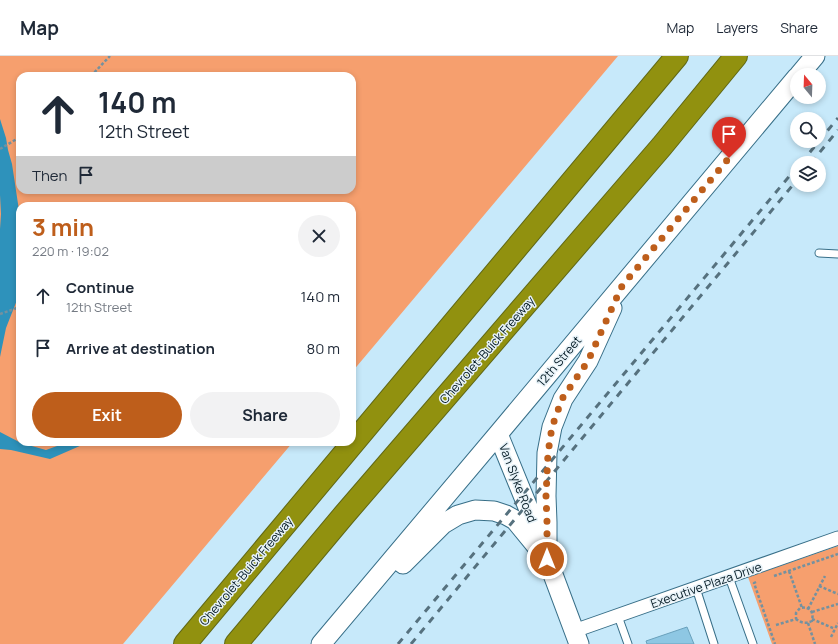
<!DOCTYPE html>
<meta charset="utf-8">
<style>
body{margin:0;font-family:Manrope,sans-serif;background:#f2f2f3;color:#1f2937;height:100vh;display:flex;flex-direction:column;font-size:15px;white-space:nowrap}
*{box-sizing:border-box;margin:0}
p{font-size:13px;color:#747a83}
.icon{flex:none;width:22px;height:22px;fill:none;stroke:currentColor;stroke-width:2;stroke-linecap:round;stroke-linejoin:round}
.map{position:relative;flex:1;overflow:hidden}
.side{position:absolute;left:16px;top:146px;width:340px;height:244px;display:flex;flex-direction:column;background:#fff;border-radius:12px;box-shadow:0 2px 6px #0003}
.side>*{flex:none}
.guide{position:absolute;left:16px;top:16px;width:340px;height:122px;border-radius:12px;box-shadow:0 2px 6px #0003;background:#fff;color:#1f2937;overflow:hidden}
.needle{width:26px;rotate:341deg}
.controls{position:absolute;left:790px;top:12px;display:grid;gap:8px}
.controls a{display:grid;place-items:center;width:36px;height:36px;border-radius:50%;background:#fff;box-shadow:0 2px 6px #0003;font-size:20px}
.pin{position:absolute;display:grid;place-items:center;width:34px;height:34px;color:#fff;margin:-41px -17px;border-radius:50% 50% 50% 0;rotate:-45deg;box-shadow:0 0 4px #0007}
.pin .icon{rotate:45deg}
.me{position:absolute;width:44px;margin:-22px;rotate:0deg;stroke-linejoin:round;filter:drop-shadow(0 0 3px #0008)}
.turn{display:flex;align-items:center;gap:14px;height:84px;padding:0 16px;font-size:18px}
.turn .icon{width:52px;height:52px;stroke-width:2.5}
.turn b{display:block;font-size:28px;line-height:34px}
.then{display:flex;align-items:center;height:38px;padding:0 16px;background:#0003;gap:8px;font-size:15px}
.round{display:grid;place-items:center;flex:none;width:42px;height:42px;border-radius:21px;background:#f2f2f3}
.summary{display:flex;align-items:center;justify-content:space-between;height:68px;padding:0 16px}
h1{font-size:24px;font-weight:700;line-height:30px;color:#be5e1b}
.cta{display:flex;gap:8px;margin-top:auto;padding:8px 16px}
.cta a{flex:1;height:46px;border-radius:24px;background:#be5e1b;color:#fff;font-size:16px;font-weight:700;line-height:46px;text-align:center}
.cta a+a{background:#f2f2f3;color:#1f2937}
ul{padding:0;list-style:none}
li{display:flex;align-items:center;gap:12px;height:52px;padding:0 16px}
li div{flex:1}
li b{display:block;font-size:15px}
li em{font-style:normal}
header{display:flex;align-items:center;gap:24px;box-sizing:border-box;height:56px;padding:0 20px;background:#fff;border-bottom:1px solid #e0e1e3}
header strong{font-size:19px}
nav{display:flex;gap:22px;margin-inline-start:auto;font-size:14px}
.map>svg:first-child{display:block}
.green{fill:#f69f6e;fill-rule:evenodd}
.water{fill:#2e92bb}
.building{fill:#8ec7e3;stroke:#69a1bc}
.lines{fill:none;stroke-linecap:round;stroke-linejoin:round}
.lane-casing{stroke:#386f88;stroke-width:9}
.street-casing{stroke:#386f88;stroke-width:15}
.secondary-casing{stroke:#386f88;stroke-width:21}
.highway-casing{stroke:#5f6716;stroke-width:24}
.path{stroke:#74919f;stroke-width:2.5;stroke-dasharray:3 2;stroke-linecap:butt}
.lane{stroke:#fff;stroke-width:7}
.street{stroke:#fff;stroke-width:13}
.secondary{stroke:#fff;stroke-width:19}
.highway{stroke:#91910f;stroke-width:22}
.rail{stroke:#56717e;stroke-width:3;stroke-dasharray:7 7;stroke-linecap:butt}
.route{stroke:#be5e1b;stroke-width:7;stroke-dasharray:0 12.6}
.labels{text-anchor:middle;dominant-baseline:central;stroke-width:3;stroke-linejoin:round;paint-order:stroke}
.street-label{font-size:12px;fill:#021822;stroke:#e7f2f8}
</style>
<header>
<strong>Map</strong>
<nav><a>Map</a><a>Layers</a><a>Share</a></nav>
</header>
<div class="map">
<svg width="838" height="588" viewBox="0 0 838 588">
<rect width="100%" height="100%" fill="#c7e9fa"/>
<path class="green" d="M0 0H618L352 316V150H20V386H293L123 588H0ZM20 20H352V134H20Z
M838 490V588H772L748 521Z"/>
<path class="water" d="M0 63 6 82 8 94 12 108 20 161V221L17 244 6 272 0 301V173L1 158 0 139Z
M0 376 21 387 46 394 57 390 62 386H89L50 403 11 394 0 393Z"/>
<path class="building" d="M687 571 694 588H647L646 585Z"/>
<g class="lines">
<defs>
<path id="lane" d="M819 197 838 198
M729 521 753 588
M696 532 714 588
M618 560 628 588"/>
<path id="street" d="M574 575 838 482"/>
<path id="secondary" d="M799 19 815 0
M498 378 527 449 579 588
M547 503V466L546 440 547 397 552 371 563 343 588 305 612 252
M403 508 443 468 458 459 475 454 494 455 506 459 515 464 547 503
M321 588 498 378 797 21"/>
<path id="highway" d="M185 588 677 0
M236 588 344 459 662 90 736 0"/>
</defs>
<use href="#lane" class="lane-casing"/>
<use href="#street" class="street-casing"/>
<use href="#secondary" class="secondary-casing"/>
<use href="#highway" class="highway-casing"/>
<path class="path" d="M91 20 110 0
M0 93 20 81
M0 258 20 251
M789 515 802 552
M774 520 838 498
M756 526 754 527 775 588
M819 530 838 538
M808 553 825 520
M812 556 838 548
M812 563 835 573
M808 567 815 588
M776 569 796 563V557L800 552C810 550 814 556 812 565 806 568 801 567 796 563
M831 581 838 567"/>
<use href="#lane" class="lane"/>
<use href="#street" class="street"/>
<use href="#secondary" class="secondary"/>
<use href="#highway" class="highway"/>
<path class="rail" d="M801 107 838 62
M811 107 838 74
M398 588 797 111
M411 588 797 124"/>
</g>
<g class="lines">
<path class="route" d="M547 503V466L546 440 548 397 552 371 562 343 588 305 622 230 729 102"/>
</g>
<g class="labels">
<g class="street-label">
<text transform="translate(487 294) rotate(-49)">Chevrolet-Buick Freeway</text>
<text transform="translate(559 305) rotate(-50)">12th Street</text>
<text transform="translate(518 427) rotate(69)">Van Slyke Road</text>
<text transform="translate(246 515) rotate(-50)">Chevrolet-Buick Freeway</text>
<text transform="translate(706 529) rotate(-19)">Executive Plaza Drive</text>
</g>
</g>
</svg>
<div class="controls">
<a><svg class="needle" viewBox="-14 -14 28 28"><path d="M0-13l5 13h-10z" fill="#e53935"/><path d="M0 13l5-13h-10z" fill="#747a83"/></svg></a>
<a><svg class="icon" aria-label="search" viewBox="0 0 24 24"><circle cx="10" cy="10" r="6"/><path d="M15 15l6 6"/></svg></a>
<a><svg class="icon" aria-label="layers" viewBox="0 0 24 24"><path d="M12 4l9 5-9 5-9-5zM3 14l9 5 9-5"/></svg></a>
</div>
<div class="pin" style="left:729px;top:102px;background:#d93025"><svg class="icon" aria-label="arrive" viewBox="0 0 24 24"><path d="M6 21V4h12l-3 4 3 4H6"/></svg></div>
<svg class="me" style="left:547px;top:503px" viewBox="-20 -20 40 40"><circle r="17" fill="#be5e1b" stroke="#fff" stroke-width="3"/><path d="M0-11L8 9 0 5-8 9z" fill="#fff"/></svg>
<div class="guide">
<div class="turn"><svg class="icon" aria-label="ahead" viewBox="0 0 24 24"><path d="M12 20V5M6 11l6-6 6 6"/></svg><div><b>140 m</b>12th Street</div></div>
<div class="then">Then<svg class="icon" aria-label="arrive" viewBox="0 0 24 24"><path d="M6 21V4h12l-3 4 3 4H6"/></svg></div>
</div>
<section class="side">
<div class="summary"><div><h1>3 min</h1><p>220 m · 19:02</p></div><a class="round"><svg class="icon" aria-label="close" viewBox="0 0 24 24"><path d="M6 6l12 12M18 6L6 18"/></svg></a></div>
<ul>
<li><svg class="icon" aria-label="ahead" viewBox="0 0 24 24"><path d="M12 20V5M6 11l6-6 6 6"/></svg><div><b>Continue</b><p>12th Street</p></div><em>140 m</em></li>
<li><svg class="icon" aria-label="arrive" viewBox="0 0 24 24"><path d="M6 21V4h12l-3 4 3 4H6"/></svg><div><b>Arrive at destination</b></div><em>80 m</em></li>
</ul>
<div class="cta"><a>Exit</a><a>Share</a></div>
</section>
</div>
